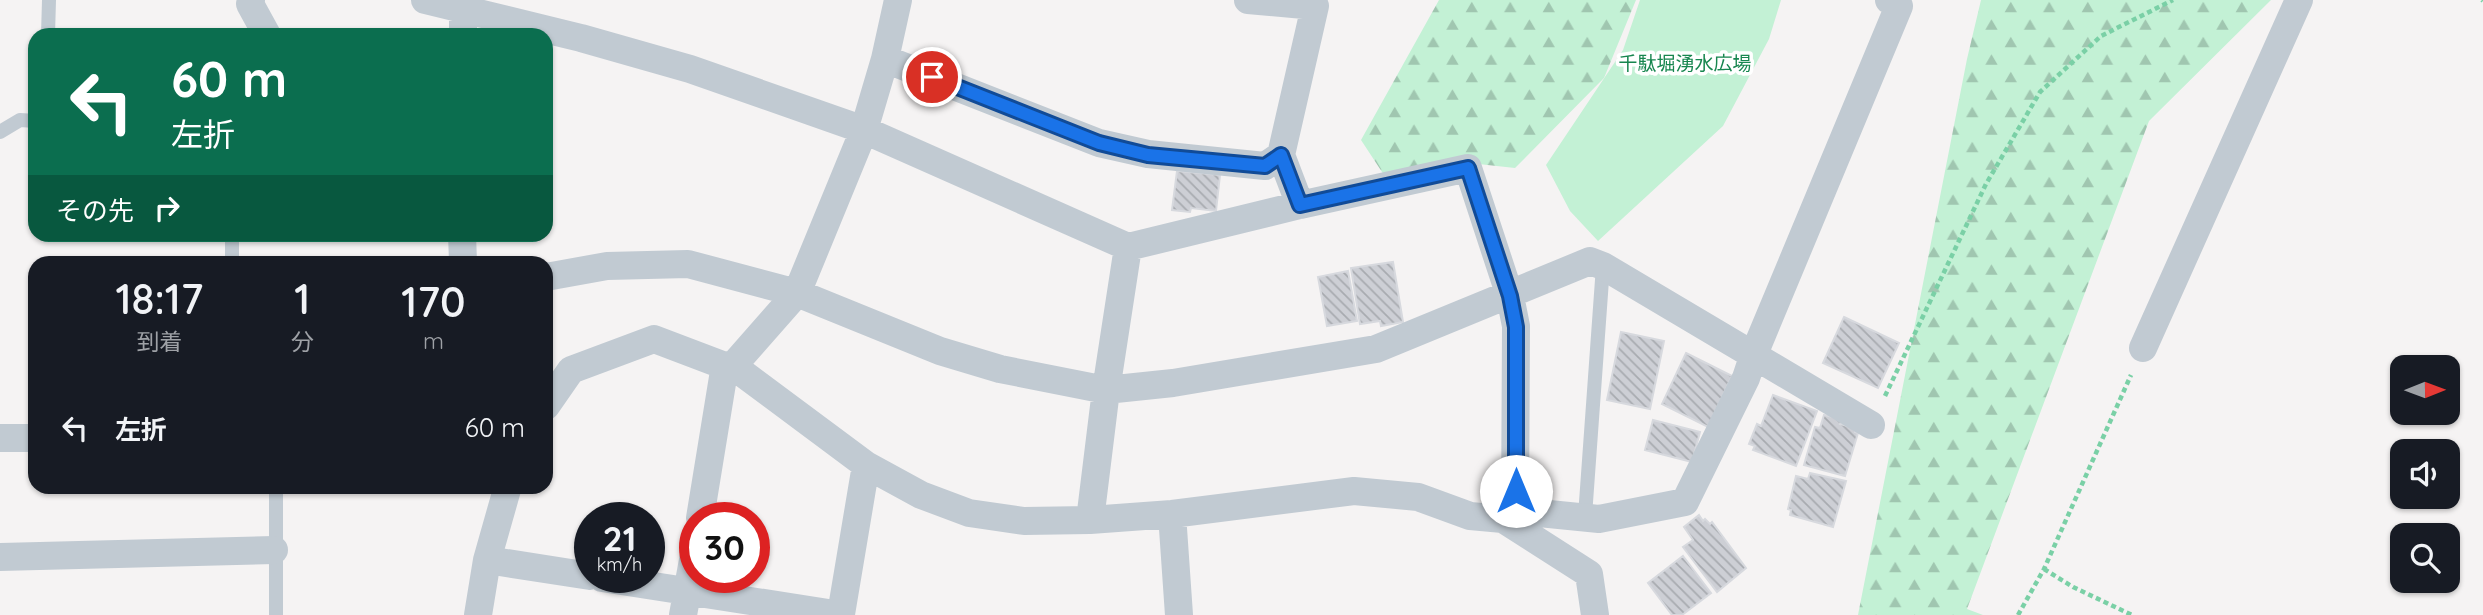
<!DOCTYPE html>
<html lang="ja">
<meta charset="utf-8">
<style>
body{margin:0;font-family:Quicksand,"Noto Sans JP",sans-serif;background:#20242c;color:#f1f3f6;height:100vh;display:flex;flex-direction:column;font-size:26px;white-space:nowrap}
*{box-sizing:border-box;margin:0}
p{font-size:23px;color:#9ea1a6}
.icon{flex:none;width:38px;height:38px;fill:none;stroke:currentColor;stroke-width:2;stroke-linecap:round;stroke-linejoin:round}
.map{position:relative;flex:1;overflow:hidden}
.drawer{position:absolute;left:28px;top:256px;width:525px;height:238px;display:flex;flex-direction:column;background:#171b24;border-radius:21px;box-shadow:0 2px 5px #0004}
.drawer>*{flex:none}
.banner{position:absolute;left:28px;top:28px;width:525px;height:214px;border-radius:21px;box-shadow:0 2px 5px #0004;background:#0b6e4f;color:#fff;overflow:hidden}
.needle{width:46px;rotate:89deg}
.buttons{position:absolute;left:2390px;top:355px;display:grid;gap:14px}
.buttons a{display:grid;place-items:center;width:70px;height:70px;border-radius:14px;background:#171b24;box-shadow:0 2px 5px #0004;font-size:35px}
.speed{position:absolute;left:574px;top:502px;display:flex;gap:14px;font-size:35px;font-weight:700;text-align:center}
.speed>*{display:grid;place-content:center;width:91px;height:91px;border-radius:50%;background:#171b24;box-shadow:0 2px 5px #0004;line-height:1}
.speed small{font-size:18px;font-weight:400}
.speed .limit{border:10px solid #d22;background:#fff;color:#111}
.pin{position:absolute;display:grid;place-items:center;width:60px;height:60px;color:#fff;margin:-30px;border:4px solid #fff;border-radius:50%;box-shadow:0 2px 7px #0007}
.me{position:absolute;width:77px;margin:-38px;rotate:0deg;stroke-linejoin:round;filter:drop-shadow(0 0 5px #0008)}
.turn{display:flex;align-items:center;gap:24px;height:147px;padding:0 28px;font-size:32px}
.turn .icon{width:91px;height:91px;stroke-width:2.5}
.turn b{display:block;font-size:49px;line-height:60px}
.then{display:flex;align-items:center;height:66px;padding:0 28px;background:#0003;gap:14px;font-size:26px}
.eta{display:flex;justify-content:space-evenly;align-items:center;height:119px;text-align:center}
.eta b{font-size:42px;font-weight:600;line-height:49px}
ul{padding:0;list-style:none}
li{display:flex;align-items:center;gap:21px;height:105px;padding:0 28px}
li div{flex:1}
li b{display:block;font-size:26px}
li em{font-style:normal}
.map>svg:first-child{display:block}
.green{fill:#c3f1d5}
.forest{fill:url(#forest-firs)}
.building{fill:url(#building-back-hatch);stroke:#d7d9de;stroke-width:2}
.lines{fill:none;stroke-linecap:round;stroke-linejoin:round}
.path{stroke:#7ad0a6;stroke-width:4.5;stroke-dasharray:5 3.5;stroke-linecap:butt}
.lane{stroke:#c1cad2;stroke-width:14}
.street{stroke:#c1cad2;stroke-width:28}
.route-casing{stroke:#114b97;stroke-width:18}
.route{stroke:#1a73e8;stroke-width:12}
.labels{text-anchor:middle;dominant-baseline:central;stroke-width:7;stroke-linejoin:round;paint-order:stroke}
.park-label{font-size:19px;fill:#17864f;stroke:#fff}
</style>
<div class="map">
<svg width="2483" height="615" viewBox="0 0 2483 615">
<defs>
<pattern id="forest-firs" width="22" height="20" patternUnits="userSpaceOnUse" patternTransform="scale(1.75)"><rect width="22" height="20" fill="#c3f1d5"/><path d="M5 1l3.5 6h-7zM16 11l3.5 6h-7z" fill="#a0c6b0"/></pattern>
<pattern id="building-back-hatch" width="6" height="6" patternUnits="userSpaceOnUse" patternTransform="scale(1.75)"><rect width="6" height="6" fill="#cdcfd5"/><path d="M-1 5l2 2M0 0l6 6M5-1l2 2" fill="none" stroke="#a8abb0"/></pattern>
</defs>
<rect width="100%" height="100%" fill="#f5f3f3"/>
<path class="green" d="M1640 0H1781L1769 39 1723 126 1598 241 1570 211 1546 165 1623 50Z"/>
<path class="forest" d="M1439 0H1636L1604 78 1515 168 1460 162 1384 175 1361 140Z
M1981 0H2271L2149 121 1967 609 1983 615H1858L1967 59Z"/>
<path class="building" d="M1177 171 1220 175 1216 211 1191 208 1190 212 1172 210Z
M1393 262 1403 322 1381 326 1380 321 1360 324 1351 268Z
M1348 271 1357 321 1327 326 1318 277Z
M1844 317 1899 343 1878 388 1823 363Z
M1621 332 1664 341 1650 409 1607 400Z
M1686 353 1732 376 1708 427 1662 404Z
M1773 395 1817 411 1796 466 1753 450 1755 446 1749 444 1757 424 1761 426Z
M1824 415 1842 419 1840 424 1856 428 1855 432 1858 433 1845 476 1804 465 1815 427 1820 428Z
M1653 420 1700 432 1692 462 1645 450Z
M1810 473 1846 481 1833 527 1790 515 1791 510 1788 509 1796 476 1808 479Z
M1699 515 1703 521 1705 519 1710 524 1712 522 1746 568 1717 592 1683 547 1693 540 1684 527Z
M1683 556 1711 593 1682 615H1672L1648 583Z"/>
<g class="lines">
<path class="path" d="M2482 0 2483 1
M1885 396 1986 184 2040 92 2101 36 2173 0
M2044 569 2073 587 2132 615
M2018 615 2044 569 2131 375"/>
<path class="lane" d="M48 35 49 0
M0 132 20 120 35 121
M232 262V234
M1585 516 1603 266
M276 615V486"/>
<path class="street" d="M251 0 250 4 267 35
M425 0 581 38 690 69 864 130 885 59 898 0
M463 35V10L466 0
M885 59 1099 143 1148 154 1265 166 1281 155 1315 6 1248 0
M1281 155 1300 205
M462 234 463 262
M1128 247 1300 205 1468 168 1510 296 1516 326 1515 518
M546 277 607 266 688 264 797 293 940 351 1000 369 1106 390 1173 383 1376 349 1590 261 1603 266 1871 425
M2143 348 2299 0
M731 368 797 293 864 130 1128 247 1106 390 1090 520
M546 406 571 370 654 339 741 372 866 465 921 495 969 513 1024 521 1090 520 1172 514 1354 491 1418 497 1470 516 1503 519 1539 513 1599 519 1685 502 1746 378 1754 354 1899 6 1889 0
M0 438H35
M1172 514 1179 615
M700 518 725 365
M1503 519 1589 574 1595 615
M0 557 274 550
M487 560 590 576
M602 578 841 615
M841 614 866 465
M478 615 487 560 508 486
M683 615 695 549"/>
</g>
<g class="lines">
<defs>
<path id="route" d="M932 77 1099 143 1148 155 1265 166 1281 155 1300 205 1468 168 1510 296 1516 327V491"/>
</defs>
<use href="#route" class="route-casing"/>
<use href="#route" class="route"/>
</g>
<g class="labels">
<g class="park-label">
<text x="1685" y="63">千駄堀湧水広場</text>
</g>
</g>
</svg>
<div class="buttons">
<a><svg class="needle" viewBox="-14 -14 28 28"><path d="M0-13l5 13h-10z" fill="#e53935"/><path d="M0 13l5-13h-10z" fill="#9ea1a6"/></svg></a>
<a><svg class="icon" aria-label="sound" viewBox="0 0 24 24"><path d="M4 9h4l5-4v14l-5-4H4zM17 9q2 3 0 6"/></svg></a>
<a><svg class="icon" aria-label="search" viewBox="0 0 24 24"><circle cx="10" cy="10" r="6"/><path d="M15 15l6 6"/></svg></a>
</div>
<div class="speed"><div>21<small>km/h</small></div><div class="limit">30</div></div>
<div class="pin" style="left:932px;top:77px;background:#d93025"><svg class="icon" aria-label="arrive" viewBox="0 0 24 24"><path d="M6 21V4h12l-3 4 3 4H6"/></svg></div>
<svg class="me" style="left:1516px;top:491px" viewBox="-20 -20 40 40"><circle r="19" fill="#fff"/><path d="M0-13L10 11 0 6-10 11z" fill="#1a73e8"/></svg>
<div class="banner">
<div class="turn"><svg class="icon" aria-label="left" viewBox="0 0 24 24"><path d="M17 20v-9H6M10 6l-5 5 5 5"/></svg><div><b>60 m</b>左折</div></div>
<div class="then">その先<svg class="icon" aria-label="right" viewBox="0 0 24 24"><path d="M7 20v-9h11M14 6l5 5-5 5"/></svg></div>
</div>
<section class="drawer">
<div class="eta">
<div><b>18:17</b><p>到着</p></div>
<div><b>1</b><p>分</p></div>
<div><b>170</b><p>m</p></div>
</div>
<ul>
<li><svg class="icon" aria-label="left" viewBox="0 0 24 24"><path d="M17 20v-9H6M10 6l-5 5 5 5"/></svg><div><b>左折</b></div><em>60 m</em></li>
</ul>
</section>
</div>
